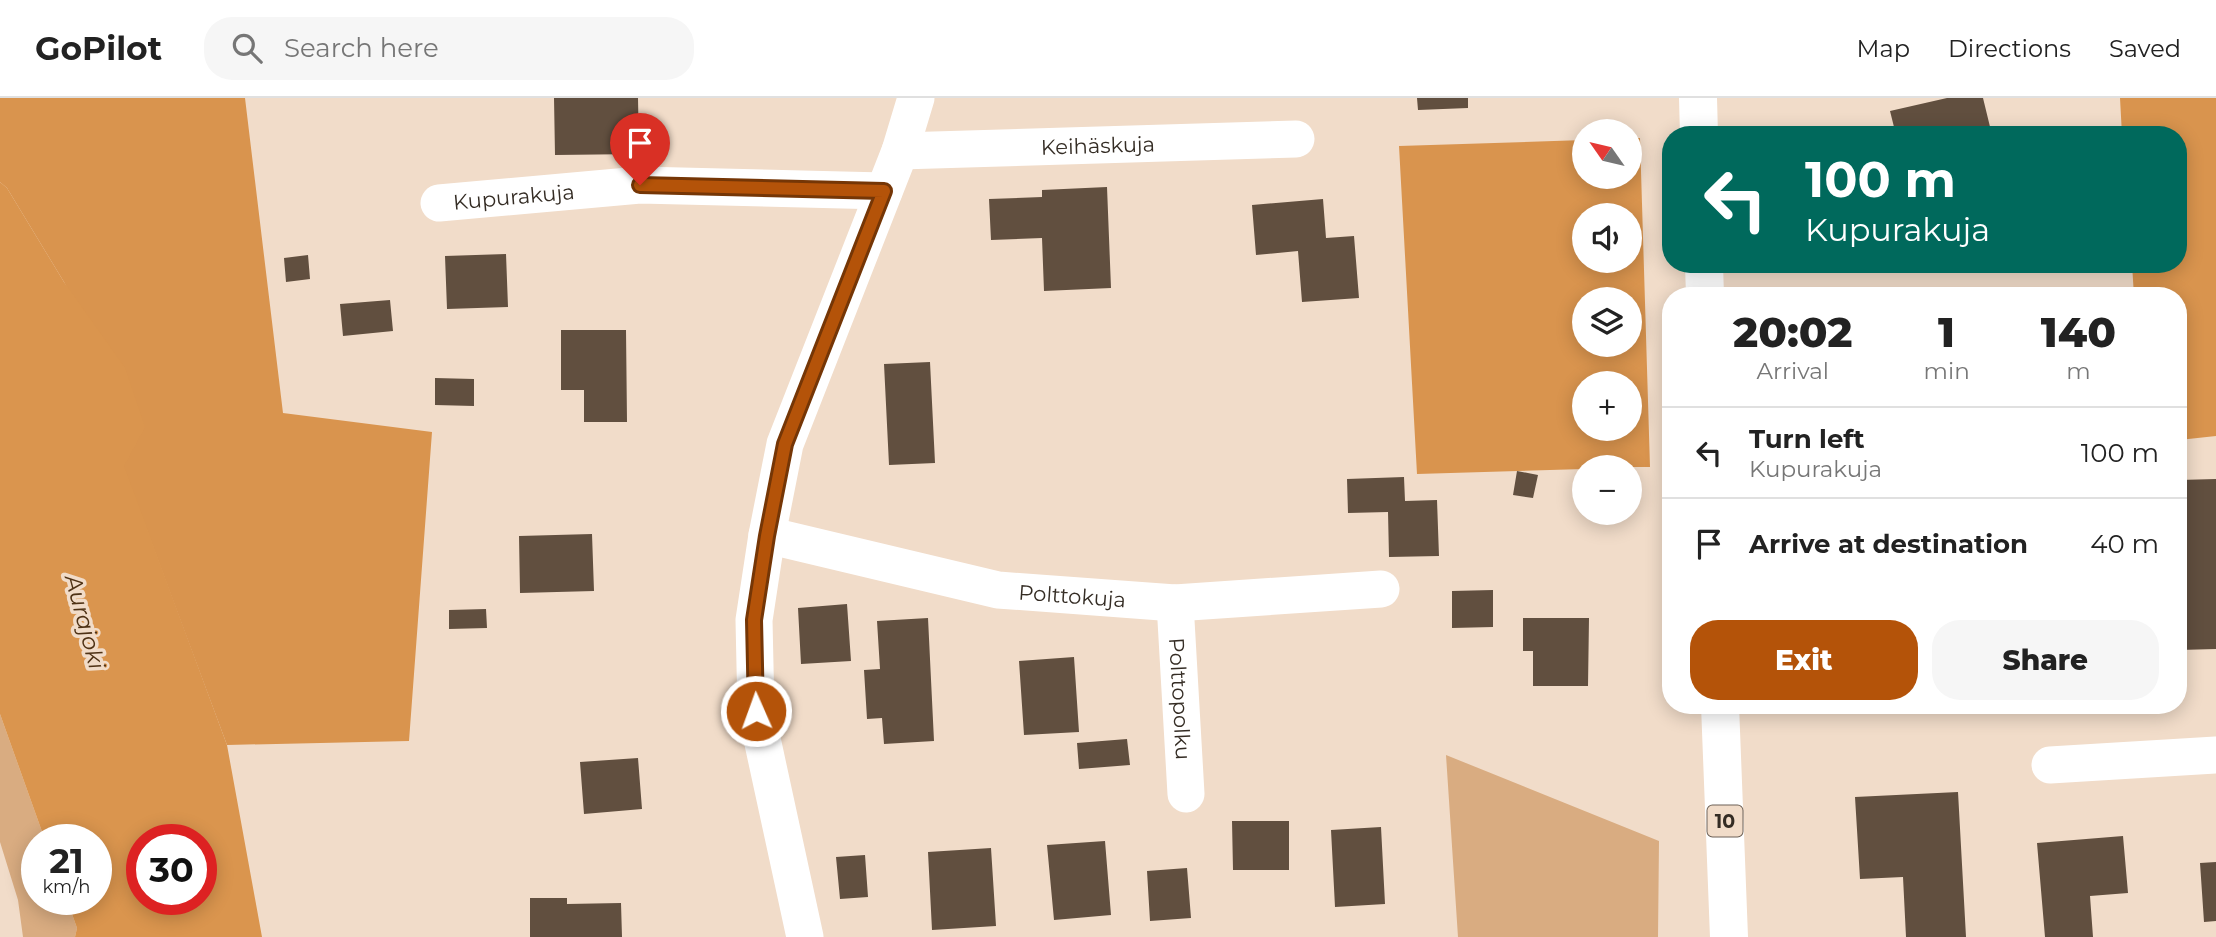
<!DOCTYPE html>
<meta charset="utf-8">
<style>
body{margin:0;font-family:Montserrat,sans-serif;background:#f6f6f6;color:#222;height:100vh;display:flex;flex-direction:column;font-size:26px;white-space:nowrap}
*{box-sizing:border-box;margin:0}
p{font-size:23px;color:#767676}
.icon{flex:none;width:38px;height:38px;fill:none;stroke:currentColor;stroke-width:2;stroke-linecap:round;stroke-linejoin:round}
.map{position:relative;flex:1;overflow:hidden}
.drawer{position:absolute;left:1662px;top:189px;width:525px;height:427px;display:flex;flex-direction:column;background:#fff;border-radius:28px;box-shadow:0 4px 18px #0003}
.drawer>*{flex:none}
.hud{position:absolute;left:1662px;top:28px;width:525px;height:147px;border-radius:28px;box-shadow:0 4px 18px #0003;background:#00695c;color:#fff;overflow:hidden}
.needle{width:46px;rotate:304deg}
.buttons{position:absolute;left:1572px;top:21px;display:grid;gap:14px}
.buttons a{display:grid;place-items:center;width:70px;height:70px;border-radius:50%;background:#fff;box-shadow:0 4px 18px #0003;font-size:35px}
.speed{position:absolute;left:21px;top:726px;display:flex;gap:14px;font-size:35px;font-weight:700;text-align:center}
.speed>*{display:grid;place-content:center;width:91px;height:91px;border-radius:50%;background:#fff;box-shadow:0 4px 18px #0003;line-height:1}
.speed small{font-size:18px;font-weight:400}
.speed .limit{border:10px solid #d22;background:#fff;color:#111}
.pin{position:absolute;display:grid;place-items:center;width:60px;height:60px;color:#fff;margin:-72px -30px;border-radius:50% 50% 50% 0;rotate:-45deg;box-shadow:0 0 7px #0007}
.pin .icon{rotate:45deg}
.me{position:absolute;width:77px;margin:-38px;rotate:358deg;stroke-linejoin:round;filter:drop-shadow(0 0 5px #0008)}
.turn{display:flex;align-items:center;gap:24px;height:147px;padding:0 28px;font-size:32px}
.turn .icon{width:91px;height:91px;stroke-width:2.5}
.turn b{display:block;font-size:49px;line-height:60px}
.eta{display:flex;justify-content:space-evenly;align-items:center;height:119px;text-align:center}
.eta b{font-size:42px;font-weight:800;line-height:49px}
.button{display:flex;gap:14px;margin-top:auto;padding:14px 28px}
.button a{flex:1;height:80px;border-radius:28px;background:#b45309;color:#fff;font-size:28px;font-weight:800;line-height:80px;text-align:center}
.button a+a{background:#f6f6f6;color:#222}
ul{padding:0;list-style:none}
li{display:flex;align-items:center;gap:21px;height:91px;padding:0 28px;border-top:2px solid #e0e0e0}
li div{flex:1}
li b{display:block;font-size:26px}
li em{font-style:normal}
header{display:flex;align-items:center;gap:42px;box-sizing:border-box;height:98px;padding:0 35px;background:#fff;border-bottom:2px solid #e0e0e0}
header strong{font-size:33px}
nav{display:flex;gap:38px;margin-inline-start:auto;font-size:24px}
.search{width:490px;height:63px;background:#f6f6f6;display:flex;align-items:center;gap:18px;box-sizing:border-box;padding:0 24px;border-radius:28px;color:#767676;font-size:26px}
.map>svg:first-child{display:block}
.green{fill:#d9ac81}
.forest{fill:#d9944e;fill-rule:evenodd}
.water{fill:#da954e;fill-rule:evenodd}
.building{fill:#614f3f}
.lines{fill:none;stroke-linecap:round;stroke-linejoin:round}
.minor{stroke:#fff;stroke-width:37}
.highway{stroke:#fff;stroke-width:38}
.route-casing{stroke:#753606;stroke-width:18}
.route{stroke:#b45309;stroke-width:12}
.labels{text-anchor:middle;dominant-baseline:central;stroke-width:7;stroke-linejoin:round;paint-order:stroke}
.shield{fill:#f1dcc9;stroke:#6d6156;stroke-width:2}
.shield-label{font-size:19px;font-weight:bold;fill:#342c24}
.street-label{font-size:21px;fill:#342c24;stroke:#f1dcc9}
.water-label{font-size:23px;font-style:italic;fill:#4f3215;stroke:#f1dcc9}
</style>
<header>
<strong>GoPilot</strong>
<div class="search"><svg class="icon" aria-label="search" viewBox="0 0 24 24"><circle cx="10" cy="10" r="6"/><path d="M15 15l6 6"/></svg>Search here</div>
<nav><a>Map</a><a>Directions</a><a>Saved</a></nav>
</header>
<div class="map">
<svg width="2216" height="839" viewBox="0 0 2216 839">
<rect width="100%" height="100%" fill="#f1dcc9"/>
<path class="green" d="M0 616 45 742H37V802H67L77 830 75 839H23L18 802 0 744Z
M1446 657 1659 743 1658 839H1458Z"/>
<path class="forest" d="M0 0H245L283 315 432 334 409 643 227 647 123 368 144 329 64 184 7 90 0 84Z
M2120 0H2216V338L2179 342V198H2134L2132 166H2179V37H2122Z
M1629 40H1640L1650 369H1584V371L1417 376 1399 48 1584 42V79H1629ZM1584 117H1629V163H1584ZM1584 201H1629V247H1584ZM1584 285H1629V331H1584Z"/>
<path class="water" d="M0 84 7 90 64 184 125 270 145 329 124 368 227 647 262 839H75L77 830 67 802H96V742H45L0 616ZM201 742V802H142V742Z"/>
<path class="building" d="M554 0H638L639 56 555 57Z
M1417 0H1468V10L1418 12Z
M1947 0H1983L1992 37H1896L1890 13Z
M1107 89 1111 190 1044 193 1042 140 991 142 989 101 1042 99V92Z
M1323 101 1326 140 1354 138 1359 200 1302 204 1298 153 1256 157 1252 107Z
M506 156 508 209 447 211 445 158Z
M308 157 310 181 286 184 284 160Z
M390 202 393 233 343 238 340 206Z
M561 232H626L627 324H584V292H561Z
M930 264 935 365 889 367 884 266Z
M435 280 474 281V308L435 307Z
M1517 373 1538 377 1533 400 1513 397Z
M1404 379 1405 403 1437 402 1439 458 1389 459 1388 414 1348 415 1347 381Z
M2216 381V551L2179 552V382Z
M592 436 594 493 520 495 519 438Z
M1493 492V529L1452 530V493Z
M847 506 851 563 801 566 798 510Z
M486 511 487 530 449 531V512Z
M928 520 934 643 884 646 882 620 867 621 864 572 880 571 877 523Z
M1523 520H1589L1588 588H1533V553H1523Z
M1074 559 1079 634 1024 637 1019 563Z
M1127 641 1130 667 1079 671 1077 645Z
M638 660 642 711 584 716 580 664Z
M1958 694 1966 839H1906L1903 779 1860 781 1855 699Z
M1232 723H1289V772H1233Z
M1381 729 1385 806 1335 809 1331 732Z
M2123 738 2128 795 2090 798 2093 839H2045L2037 745Z
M1105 743 1111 817 1054 822 1047 747Z
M991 750 996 828 932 832 928 754Z
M865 757 868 799 840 801 836 759Z
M2216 764V823L2204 824 2200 765Z
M1187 770 1191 820 1150 823 1147 773Z
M530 800H567V806L621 805 622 839H530Z"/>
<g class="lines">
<g class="minor">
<path id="s1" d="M900 53 1296 41"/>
<path id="s2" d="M439 105 640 87 884 93"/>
<path id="s3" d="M767 437 998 492 1175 505 1381 491"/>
<path id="s4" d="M1175 505 1186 696"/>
<path d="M2050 667 2216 657"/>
<path d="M805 839 756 613 754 522 767 437 785 346 900 53 916 0"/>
</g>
<path class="highway" d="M1698 0 1699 37
M1704 166 1705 198
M1720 607 1729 839"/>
</g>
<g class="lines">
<defs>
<path id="route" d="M640 87 884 93 785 346 767 438 754 522 756 613"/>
</defs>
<use href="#route" class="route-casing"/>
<use href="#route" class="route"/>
</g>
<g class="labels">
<rect class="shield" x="1707.5" y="707.5" width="35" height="31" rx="5"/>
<g class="shield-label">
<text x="1725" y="723">10</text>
</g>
<g class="street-label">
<text stroke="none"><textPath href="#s1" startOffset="198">Keihäskuja</textPath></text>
<text stroke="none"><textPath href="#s2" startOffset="75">Kupurakuja</textPath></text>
<text stroke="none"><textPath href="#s3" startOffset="312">Polttokuja</textPath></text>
<text stroke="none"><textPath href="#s4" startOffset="96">Polttopolku</textPath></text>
</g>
<g class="water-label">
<text transform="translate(85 524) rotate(75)">Aurajoki</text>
</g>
</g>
</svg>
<div class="buttons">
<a><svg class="needle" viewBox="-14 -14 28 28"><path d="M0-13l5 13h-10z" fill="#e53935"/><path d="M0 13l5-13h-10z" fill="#767676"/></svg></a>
<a><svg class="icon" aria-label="sound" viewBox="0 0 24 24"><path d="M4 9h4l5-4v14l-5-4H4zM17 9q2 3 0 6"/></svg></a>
<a><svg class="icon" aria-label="layers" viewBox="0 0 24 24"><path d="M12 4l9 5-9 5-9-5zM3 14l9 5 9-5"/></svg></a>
<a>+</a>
<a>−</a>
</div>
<div class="speed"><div>21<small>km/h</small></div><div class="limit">30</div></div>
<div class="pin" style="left:640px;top:87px;background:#d93025"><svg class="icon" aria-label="arrive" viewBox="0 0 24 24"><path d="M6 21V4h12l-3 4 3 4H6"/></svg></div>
<svg class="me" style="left:756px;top:613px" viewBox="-20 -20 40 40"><circle r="17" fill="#b45309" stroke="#fff" stroke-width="3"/><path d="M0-11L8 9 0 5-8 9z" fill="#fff"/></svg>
<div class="hud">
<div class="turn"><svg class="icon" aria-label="left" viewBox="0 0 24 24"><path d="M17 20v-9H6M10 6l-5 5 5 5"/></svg><div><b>100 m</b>Kupurakuja</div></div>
</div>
<section class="drawer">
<div class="eta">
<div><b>20:02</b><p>Arrival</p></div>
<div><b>1</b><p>min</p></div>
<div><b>140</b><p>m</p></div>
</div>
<ul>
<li><svg class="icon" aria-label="left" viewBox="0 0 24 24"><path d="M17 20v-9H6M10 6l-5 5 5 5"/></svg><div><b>Turn left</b><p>Kupurakuja</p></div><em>100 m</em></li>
<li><svg class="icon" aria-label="arrive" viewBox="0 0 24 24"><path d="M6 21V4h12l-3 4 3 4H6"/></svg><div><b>Arrive at destination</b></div><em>40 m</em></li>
</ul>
<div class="button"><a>Exit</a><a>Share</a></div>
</section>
</div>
